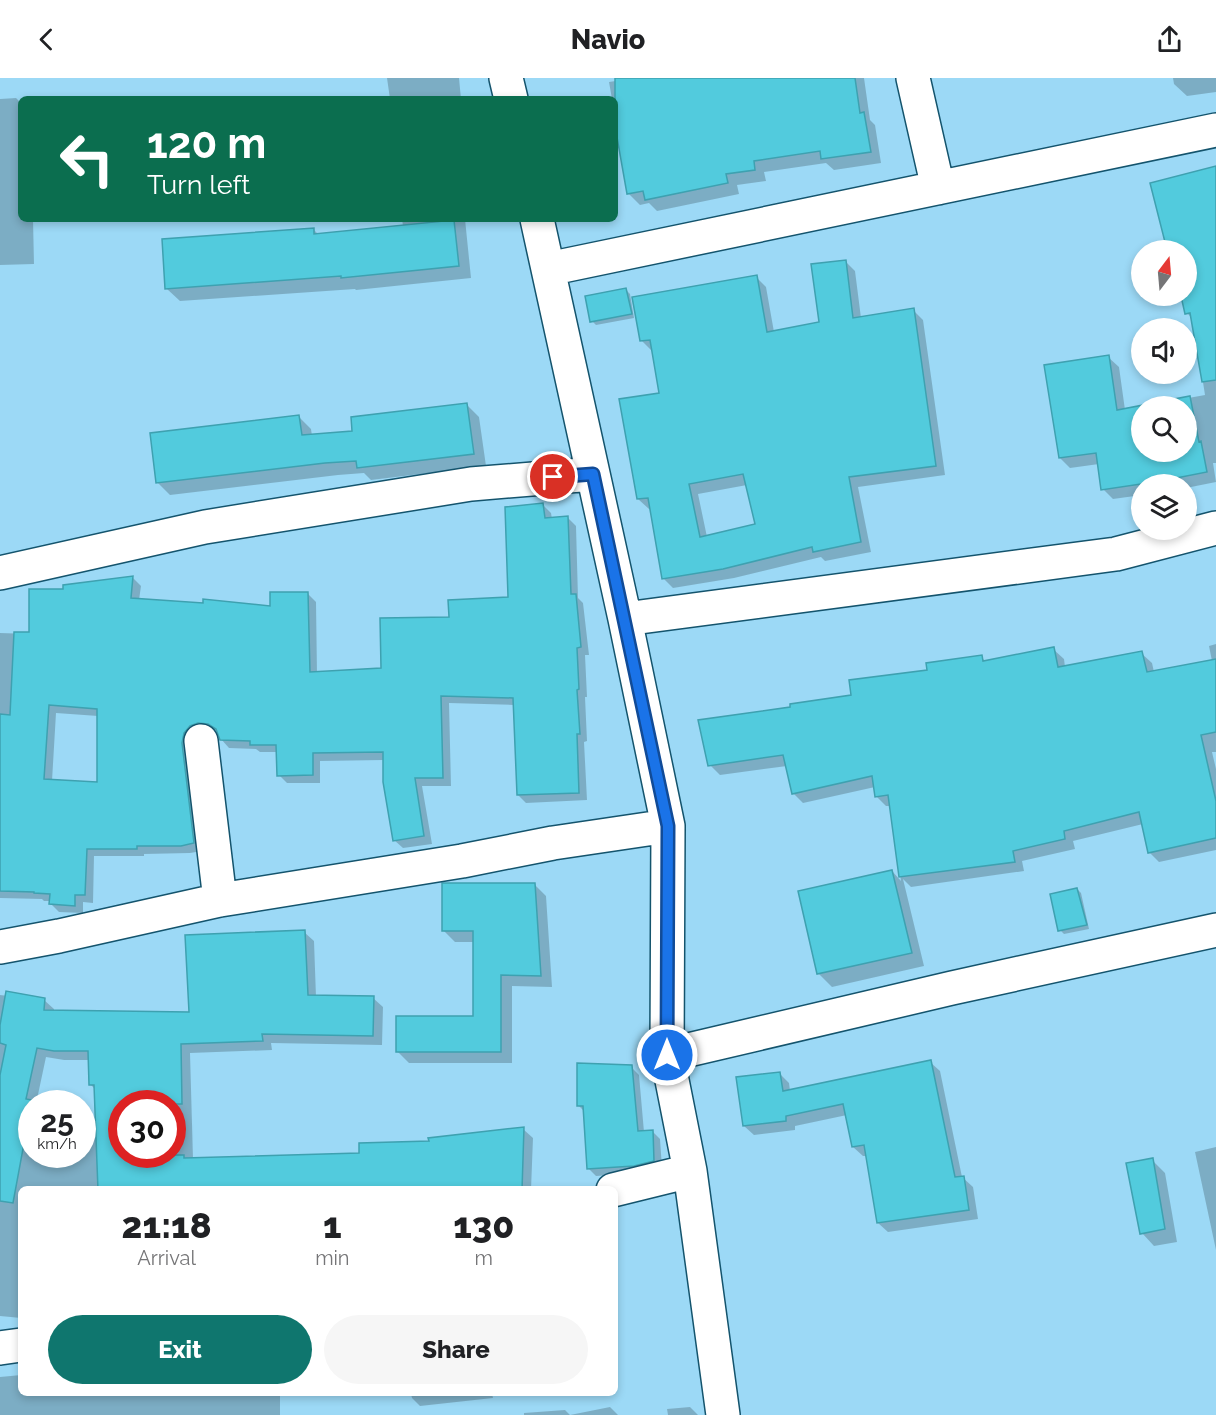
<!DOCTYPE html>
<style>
body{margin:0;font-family:Raleway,sans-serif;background:#f6f6f6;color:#202124;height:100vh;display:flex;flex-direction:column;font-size:22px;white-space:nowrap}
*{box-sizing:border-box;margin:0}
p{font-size:20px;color:#757577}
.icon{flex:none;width:33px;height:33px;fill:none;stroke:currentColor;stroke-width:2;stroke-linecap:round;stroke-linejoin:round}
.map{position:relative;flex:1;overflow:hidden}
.details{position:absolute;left:18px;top:1108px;width:600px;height:210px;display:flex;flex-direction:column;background:#fff;border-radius:9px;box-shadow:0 3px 9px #0003}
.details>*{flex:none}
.guide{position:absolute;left:18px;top:18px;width:600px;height:126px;border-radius:9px;box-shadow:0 3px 9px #0003;background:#0b6e4f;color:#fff;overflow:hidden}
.needle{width:39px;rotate:16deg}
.controls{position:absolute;left:1131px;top:162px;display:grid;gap:12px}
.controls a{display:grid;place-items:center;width:66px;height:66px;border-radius:50%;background:#fff;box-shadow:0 3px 9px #0003;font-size:30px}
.speed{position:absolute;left:18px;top:1012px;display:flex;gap:12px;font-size:30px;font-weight:700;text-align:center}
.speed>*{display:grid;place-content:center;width:78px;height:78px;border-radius:50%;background:#fff;box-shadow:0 3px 9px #0003;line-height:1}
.speed small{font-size:15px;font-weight:400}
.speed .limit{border:9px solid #d22;background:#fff;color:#111}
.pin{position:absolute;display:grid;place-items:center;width:51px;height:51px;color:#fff;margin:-26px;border:3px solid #fff;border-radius:50%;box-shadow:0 2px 6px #0007}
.me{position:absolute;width:66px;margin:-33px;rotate:0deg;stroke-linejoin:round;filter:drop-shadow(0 0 4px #0008)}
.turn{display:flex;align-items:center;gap:21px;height:126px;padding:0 30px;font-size:27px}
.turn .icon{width:78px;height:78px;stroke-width:2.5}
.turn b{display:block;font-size:42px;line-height:51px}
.eta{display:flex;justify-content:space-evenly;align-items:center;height:102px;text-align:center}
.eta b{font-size:36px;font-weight:800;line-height:42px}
.cta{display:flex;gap:12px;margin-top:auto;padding:12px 30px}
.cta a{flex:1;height:69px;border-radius:36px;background:#0f766e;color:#fff;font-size:24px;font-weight:800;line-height:69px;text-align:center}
.cta a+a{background:#f6f6f6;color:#202124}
header{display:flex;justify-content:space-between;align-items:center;height:78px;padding:0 30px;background:#fff;font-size:27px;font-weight:800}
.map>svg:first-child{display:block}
.shadow{fill:#0003;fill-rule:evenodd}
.building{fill:#52cbdd;stroke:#3ea1b0;stroke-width:1.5;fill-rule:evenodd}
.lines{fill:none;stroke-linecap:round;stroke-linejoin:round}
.minor-casing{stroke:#14546d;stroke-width:36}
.minor{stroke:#fff;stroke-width:33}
.route-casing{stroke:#114b97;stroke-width:15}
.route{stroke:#1a73e8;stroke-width:10}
</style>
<header><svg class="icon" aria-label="back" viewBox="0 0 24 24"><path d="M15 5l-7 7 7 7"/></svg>Navio<svg class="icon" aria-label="share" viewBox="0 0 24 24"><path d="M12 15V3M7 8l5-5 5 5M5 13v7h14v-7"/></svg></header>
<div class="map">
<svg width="1216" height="1337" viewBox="0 0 1216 1337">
<rect width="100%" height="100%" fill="#9cd9f6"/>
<path class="shadow" d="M387 0H459L461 21H390Z
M621 0H864L870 42 875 47 881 85 834 92 826 85 764 94 766 103 737 107 739 116 657 133 649 125 640 127 629 116 615 40V21H612L609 4 622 2Z
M1173 0H1216V14L1187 18 1174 6Z
M16 20 21 25V141H33L34 186 0 187V21Z
M1216 90V385H1213L1216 404 1186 410V406H1142V417L1113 421 1103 411 1099 386 1070 390 1060 380 1108 279 1119 289 1125 332 1142 374H1186V328H1144L1205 317 1193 241 1187 235 1182 218H1186V172H1169L1168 171Z
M402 141H465L471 200 356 212 355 211 180 223 167 211 313 151 319 157 403 148Z
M845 183 855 193 861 240 913 232 923 242 945 397 858 409 871 474 825 483 821 479 734 500 673 510 663 500 651 431H649L638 421 661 316 652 273 642 263 756 199 766 209 774 254 820 245ZM747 407 756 447 707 459 698 416Z
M626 212 630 216 634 240 596 247 592 243Z
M467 327 479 339 486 388 371 402 364 395 338 397 170 417 157 404 299 339 311 351 312 358 354 354Z
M543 427 551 435 552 441 568 440 576 448 578 520 583 525 589 577H585L587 619H585L587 663 584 664 587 722 526 725 518 717 515 627 449 625 451 708H422L432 766 403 770 394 762 384 682 320 683V705H287L279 697 278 674H260L256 671 229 670 221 661 218 653 208 652 202 773 190 775 144 776V778H94L93 825 83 824V835L59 834 51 826V823H44L42 821 0 820V555L31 556 64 513V509L133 500 141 508 139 522 272 530 308 516 316 524 317 596 382 592 450 540 509 521ZM56 635 98 638 99 705 52 703Z
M1216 566V674H1212L1216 691V772L1159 784 1149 774 1143 746 1073 763 1075 771 1022 783 1024 793 911 809 903 801 924 888 832 909 819 896 800 814 892 793 901 803 891 728H886L876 718 875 709 803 725 793 715 787 688 720 697 710 687 792 630 852 619 929 593 981 579 986 584 1053 571 1064 581 1065 589 1141 575 1152 585 1154 594 1212 583 1209 568Z
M534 806 546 818 552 909 512 908V985H409L397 973 475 940V864H455L444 853Z
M1077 811 1081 815 1089 851 1064 856 1060 852Z
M304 854 314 863 316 919 373 920 383 929 382 967 271 965 272 972 190 975 193 1081 361 1076 523 1051 533 1060 531 1112H21V1240L0 1238V917L44 922 54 931V934L191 936ZM46 979 64 982H90L91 1007 96 1012 98 1060 82 1058V1077H32V1026H36ZM122 1026H172V1077H122Z
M930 984 940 993 962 1099 973 1109 978 1141 888 1154 878 1145 867 1078H863L853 1069 847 1037 795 1048V1052L754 1057 744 1048 779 995 789 1005 790 1013Z
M631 989 639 997 644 1054 652 1053 660 1061 662 1090 643 1095 596 1098 588 1090 584 1033 578 1027Z
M1216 1069V1172L1195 1074Z
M1152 1082 1165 1095 1177 1164 1154 1168 1142 1155Z
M21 1297V1316H280V1337H0V1299Z
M411 1316H492L493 1320 420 1328 412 1320Z
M610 1329 618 1337H524V1335L565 1332 570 1337Z
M690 1329 698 1337H668L667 1331Z"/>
<path class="building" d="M615 0H855L860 35 864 34 871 74 821 81 820 73 754 83 755 92 726 96 728 105 645 122 643 113 627 116 615 48Z
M1216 88V302L1202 304 1190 235 1185 236 1181 218H1186V172H1167L1150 105Z
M454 142 459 188 341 200V198L165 211 162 161 314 150V156Z
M846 182 853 240 914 230 936 388 849 399 861 464 813 474 812 469 723 491 662 501 648 420 637 421 619 321 659 315 650 262 640 263 632 219 757 197 767 254 819 244 811 186ZM743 396 755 446 700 459 689 406Z
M626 210 632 236 590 244 585 218Z
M1109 277 1117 332 1190 318 1199 364 1201 363 1207 394 1161 403 1101 412 1096 375 1059 380 1044 287ZM1142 328H1186V374H1142Z
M467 325 474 376 357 390 356 383 325 385 156 405 150 355 299 337 302 357 352 353 351 339Z
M543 425 545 440 568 438 571 516H576L581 569 577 570 579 611 577 612 580 656H577L579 715 517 717 513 620 441 618 443 700H415L424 758 393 763 383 704V674L313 675V697L277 698 276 667H250V663L220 662 216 651 208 646 198 645 190 648 184 655 182 665 194 765 181 768H137V771H87L85 817H75V828L49 826 50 816 34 815V814L0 813V636L10 637 14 554H29V511H63V507L133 498 131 520 203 525V521L270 528V514H308L310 594 381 590 380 540 449 539 448 522 508 519 505 429ZM49 627 97 631V704L44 701Z
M1054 569 1058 589 1142 573 1147 594 1216 581V654L1201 657 1216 723V760L1148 775 1139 734 1064 753 1065 761 1013 773 1015 784 899 799 888 717 875 719 872 698 792 716 783 677 708 688 698 642 790 629V626L851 617 849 602 927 592 926 585 982 577 983 583Z
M892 792 912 875 817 896 798 813Z
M442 805H535L541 898 501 897V974H396V938H473V853H442Z
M1077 810 1087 847 1058 853 1050 816Z
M305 852 308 917 374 918 373 958 262 956 263 963 181 966 182 1026H122V1077H184V1080L359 1075V1065L429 1063 428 1060 524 1049 522 1112H98L94 1007H89L88 973H54L37 970 26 1021 32 1022 13 1125 0 1123V997L6 967 0 965V947L6 913 45 920 44 932 189 934 185 857Z
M931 982 955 1099 964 1098 969 1132 877 1145 864 1067 852 1069 843 1026 786 1038V1043L743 1048 736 999 780 994 783 1013Z
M577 985 632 987 638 1053 653 1052 654 1083 634 1088 587 1091 583 1028H577Z
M1153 1080 1165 1151 1140 1156 1126 1085Z"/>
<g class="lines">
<defs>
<path id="minor" d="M506 0 511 21
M913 0 938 110
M537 141 625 541 668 748 667 977 690 1093 723 1337
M548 191 1216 52
M0 495 205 449 471 406 593 396
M625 541 1116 476 1216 450
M201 663 220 822
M0 869 59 858 220 822 462 783 553 765 668 748
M667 977 952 910 1216 852
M613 1112 690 1093
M0 1270 21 1267"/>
</defs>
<use href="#minor" class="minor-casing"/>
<use href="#minor" class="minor"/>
</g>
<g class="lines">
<defs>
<path id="route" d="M553 399 593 396 668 748 667 977"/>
</defs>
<use href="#route" class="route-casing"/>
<use href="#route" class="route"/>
</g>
</svg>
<div class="controls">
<a><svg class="needle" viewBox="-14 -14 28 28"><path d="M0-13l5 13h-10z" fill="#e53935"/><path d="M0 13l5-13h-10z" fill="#757577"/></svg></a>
<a><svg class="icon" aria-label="sound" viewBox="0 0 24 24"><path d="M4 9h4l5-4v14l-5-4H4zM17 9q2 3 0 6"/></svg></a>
<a><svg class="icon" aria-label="search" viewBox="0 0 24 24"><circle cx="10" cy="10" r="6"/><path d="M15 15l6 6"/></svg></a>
<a><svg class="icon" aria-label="layers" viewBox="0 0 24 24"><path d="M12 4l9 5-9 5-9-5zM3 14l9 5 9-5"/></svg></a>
</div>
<div class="speed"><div>25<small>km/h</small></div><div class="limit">30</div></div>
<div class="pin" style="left:553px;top:399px;background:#d93025"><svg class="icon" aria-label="arrive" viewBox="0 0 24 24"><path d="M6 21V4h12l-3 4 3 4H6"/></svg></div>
<svg class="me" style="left:667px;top:977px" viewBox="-20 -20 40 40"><circle r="17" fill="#1a73e8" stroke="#fff" stroke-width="3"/><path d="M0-11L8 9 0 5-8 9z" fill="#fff"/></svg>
<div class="guide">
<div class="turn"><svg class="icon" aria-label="left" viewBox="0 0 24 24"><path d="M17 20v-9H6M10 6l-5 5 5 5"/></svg><div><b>120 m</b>Turn left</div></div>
</div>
<section class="details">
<div class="eta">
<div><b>21:18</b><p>Arrival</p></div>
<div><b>1</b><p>min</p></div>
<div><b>130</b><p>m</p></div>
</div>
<div class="cta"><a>Exit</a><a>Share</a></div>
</section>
</div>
